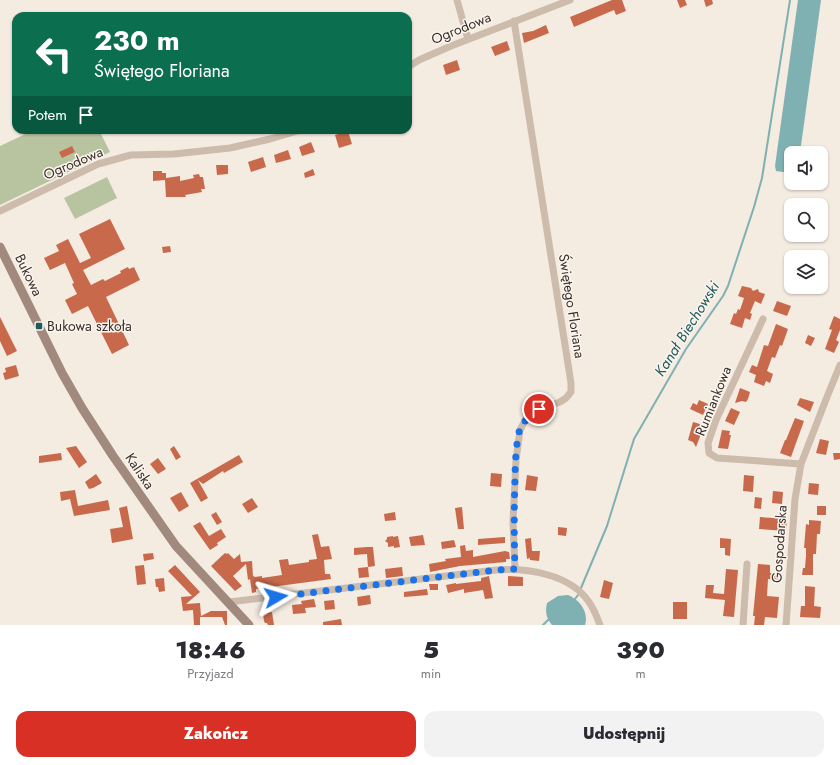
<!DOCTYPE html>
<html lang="pl">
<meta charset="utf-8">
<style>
body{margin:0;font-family:Jost,sans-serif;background:#f2f2f3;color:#2b2b33;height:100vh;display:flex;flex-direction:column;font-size:15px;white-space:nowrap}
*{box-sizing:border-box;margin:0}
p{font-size:13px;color:#7c7c81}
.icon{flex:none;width:22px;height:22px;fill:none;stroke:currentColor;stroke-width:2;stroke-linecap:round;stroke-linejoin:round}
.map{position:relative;height:625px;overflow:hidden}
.drawer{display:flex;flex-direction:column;background:#fff;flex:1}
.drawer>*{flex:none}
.hud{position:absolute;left:12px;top:12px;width:400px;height:122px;border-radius:12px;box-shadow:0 1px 3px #0004;background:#0b6e4f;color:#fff;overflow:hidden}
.fabs{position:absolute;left:784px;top:146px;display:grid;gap:8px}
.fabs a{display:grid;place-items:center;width:44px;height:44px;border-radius:8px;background:#fff;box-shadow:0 1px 3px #0004;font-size:20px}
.pin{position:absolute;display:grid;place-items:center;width:34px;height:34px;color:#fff;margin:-17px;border:2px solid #fff;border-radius:50%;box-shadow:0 1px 4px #0007}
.me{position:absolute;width:44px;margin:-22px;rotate:83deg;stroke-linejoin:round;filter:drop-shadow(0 0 3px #0008)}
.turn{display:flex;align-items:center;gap:14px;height:84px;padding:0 16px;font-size:18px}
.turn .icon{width:52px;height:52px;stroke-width:2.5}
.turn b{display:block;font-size:28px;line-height:34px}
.then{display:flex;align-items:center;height:38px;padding:0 16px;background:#0003;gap:8px;font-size:15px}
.eta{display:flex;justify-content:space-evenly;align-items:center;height:68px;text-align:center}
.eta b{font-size:24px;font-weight:800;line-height:28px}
.button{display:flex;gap:8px;margin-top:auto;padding:8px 16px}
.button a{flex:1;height:46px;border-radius:12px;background:#d93025;color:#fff;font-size:16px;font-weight:800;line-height:46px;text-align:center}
.button a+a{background:#f2f2f3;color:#2b2b33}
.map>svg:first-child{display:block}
.green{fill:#b8c4a0}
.water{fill:#7fb0b2}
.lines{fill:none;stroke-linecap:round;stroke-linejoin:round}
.stream{stroke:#7fb0b2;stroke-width:2}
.building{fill:#c8694b}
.street{stroke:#cdbbac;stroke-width:7}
.secondary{stroke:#a18a7d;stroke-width:9}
.route{stroke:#1a73e8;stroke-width:7;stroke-dasharray:0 12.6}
.poi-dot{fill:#1f5a5e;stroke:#fbf5ee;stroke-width:1.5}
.labels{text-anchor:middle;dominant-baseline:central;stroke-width:3;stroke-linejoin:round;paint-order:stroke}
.street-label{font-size:14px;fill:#3b302b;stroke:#fbf5ee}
.poi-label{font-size:14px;fill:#3b302b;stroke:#fbf5ee;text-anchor:start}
.water-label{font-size:15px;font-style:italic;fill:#1f5a5e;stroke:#fbf5ee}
</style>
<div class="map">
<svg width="840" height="625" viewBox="0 0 840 625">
<rect width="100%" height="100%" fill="#f4ebe1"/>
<path class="green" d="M34 130H99L110 152 0 205V146Z
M107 177 117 198 75 219 64 198Z"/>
<path class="water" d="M798 0H821L800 153H791V173L776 171 775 166Z
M568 595C580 600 589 612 585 625H552C546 617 545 612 547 603L558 596Z"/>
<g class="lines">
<path class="stream" d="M581 588 607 526 634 439 686 349 723 296 728 286 754 207 762 178 790 0
M575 599 578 595
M543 625 549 619"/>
</g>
<path class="building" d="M612 0H622L626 11 616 15 614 10 574 27 570 17Z
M677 0H685L687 5 680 8Z
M704 0H712L713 4 706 7Z
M546 25 549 33 524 43 522 33 533 31Z
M507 41 510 50 495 56 491 47Z
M457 60 460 70 446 75 443 65Z
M348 131 352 144 339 148 335 135Z
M311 142 315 152 302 156 299 147Z
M72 146 75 152 62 158 59 152Z
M288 150 291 159 276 163 274 155Z
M263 157 266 167 251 172 248 162Z
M216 165H228V174L217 175Z
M313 169 315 175 305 178 304 173Z
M153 171H162V173H166V178L180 176V181L194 178 193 175 199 174 200 177H203L205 189H201L202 192 185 195 186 197H166L165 180 153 181Z
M110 219 125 249 83 270 91 285 103 279 105 281 121 273 120 271 128 267 129 269 134 267 140 280 106 297 129 345 112 354 88 306 72 314 65 300 77 294 72 284 74 283 65 263 50 270 44 258 59 251 56 245 68 239 80 263 91 258 79 234Z
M170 246 171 252 163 253 162 247Z
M742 286 751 288 753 291 758 289 759 292 765 294 761 304 755 301 750 313 752 314 750 320 745 318 742 328 730 324 734 313 736 314 738 309 740 310 744 298 738 296Z
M777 301 791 306 787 316 773 311Z
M834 316 840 319V330L836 340 839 342 834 353 825 349 832 330 829 329Z
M0 317 17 351 7 356 0 341Z
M776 324 788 329 782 346 780 345 775 358 772 357 767 371 773 374 770 383 766 381 764 386 754 382 756 375 749 372 752 365 757 367 764 345 768 346Z
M808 335 815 338 811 346 805 343Z
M16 365 19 376 5 380 3 373 6 372 5 368Z
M740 388 750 392 748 399 746 402 742 401 735 403Z
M800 398 814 402 810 412 797 405Z
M699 400 708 404 703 415 690 409 693 403 697 405Z
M731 408 740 412 734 425 725 421Z
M795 418 804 421 791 457 780 453 785 440H786Z
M693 422 700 424 698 433 701 434 696 447 693 442 688 440Z
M722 430 730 431 729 435H731L728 449 718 448Z
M820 439 829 441 826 455 816 453Z
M76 446 87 462 79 468 66 448Z
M174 446 181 457 176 460 170 449Z
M61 453 62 460 39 463V456Z
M833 453H840V459L834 460Z
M239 455 243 462 224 473 223 471 203 484 198 480 208 498 201 502 190 483Z
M158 458 166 469 158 474 150 464Z
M491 473 502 474 501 487 490 486Z
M96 474 102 483 93 488 89 489 85 482Z
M527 475 538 477 536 491 525 490Z
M744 475 754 476 753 492 743 491Z
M809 483 819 484 818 495 808 494Z
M75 490 78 506 108 500 110 510 74 516 70 499 61 501 60 492Z
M773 491 783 492 782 504 772 503Z
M181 492 189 506 179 512 170 498Z
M755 497 762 498 761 509 754 508Z
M252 498 258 507 248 513 242 504Z
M127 506 133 539 112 543 110 529 123 527 119 508Z
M817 506H826V515H817Z
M462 507 464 529H458L455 508Z
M216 512 222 522 217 525 211 515Z
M395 512 396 520 385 521 384 514Z
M760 517 787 519 786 531 759 529Z
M809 520 821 521 820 534H817L816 554H813V575H802L803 568H805L806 555V548H804L806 524 809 525Z
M200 522 209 536 221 529 226 537 217 543 218 545 210 550 193 526Z
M558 527 567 528 566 536 558 535Z
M318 534 321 547 329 546 332 559 324 560 325 574H330L331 579 256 589V592L252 593 250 579 248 580 246 564 233 576 242 586 235 591 211 566 225 553 227 554 228 553 234 559 240 554 241 562 252 561 253 576 255 577 262 576V578L282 575 279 560 288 559 289 565 309 562V560L317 559 312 535Z
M423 535 425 545 411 546 409 537Z
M393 536V537L398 536 400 547 394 548V546L388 547V543L385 541 387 539V537Z
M505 537V543L478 545V539Z
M531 538 532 551H540L539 561 530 560V558L527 559 525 539Z
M720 538 731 539 730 556 725 555V548H720Z
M454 540 456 547 442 549 441 542Z
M465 545 466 551 473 550V557L505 551 509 552 510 559H506V562L460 566 430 572 429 564 446 561 445 559 461 557 460 546Z
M367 547H373L375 566 368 567 367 554 354 555V548Z
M153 553 154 559 144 561 143 554Z
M758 564 770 565V573H782V580L768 579 767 596 779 597 777 618 765 617 764 625H754L755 616H753Z
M144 565 146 584 137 585 135 566Z
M175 565 200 592 186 604 200 603 201 616 211 611H227V625H225L222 617H200V625H194L193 610 183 611 181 597 192 596 168 571Z
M368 567 369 577 359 578 358 568Z
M402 567 403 576 386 578 385 569Z
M726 569 738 570 734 617 723 616 725 600 705 598 706 585H714L713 593 724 594Z
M489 576 493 598 485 599 483 590 464 593V589L448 593 446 585 456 583V584L481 581V578Z
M508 576 523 577V586H508Z
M164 578 165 591 159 592 158 587H156L155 579Z
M604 580 613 583 609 599 600 597Z
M429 584H438V590H430Z
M805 586 815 587 814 606 821 607 820 618 800 617 801 606H805Z
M427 589 428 595 404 597V592Z
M370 595 371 604 358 606 357 597Z
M314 599 316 607 305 608 306 613 293 614 292 605 302 604 301 601Z
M334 600 335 609 325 610 324 601Z
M673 602H687V619H673Z
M272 612 274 625H268L267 623H265L264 621 263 613Z
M341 619 342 625H323V622Z"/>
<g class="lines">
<path class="street" d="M457 0 468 39
M514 21 571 383V392L566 398 560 402 539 409 527 417 520 430 516 460 513 522 515 569
M408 67 419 60 451 46 570 0
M0 211 98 164 131 155 174 154 230 148 270 139 301 130
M763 319 716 420 708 443 709 453 717 458 801 464
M229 602 496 570C528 568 570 574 589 602 594 609 597 617 600 625
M743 625 747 564
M786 625 795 499 801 464 825 402 840 365"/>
<path class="secondary" d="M0 247 62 373 82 408 113 456 176 546 249 625"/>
</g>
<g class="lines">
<path class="route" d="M276 597 496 570 515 569C514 539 514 509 515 479 515 466 516 441 520 429 524 420 531 415 539 409"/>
</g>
<rect class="poi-dot" x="35" y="322" width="8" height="8" rx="2"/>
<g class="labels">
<g class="street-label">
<text transform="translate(461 28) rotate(-22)">Ogrodowa</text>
<text transform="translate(73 163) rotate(-23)">Ogrodowa</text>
<text transform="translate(29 275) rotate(64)">Bukowa</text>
<text transform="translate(572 306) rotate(81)">Świętego Floriana</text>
<text transform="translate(713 401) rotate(-68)">Rumiankowa</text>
<text transform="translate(140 471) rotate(56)">Kaliska</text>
<text transform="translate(779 544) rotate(-86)">Gospodarska</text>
</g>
<g class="poi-label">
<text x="47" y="326">Bukowa szkoła</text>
</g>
<g class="water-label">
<text transform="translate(687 329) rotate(-58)">Kanał Biechowski</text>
</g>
</g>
</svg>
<div class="fabs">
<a><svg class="icon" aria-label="sound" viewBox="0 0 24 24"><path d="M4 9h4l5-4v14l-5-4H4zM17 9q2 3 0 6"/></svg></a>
<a><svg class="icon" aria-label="search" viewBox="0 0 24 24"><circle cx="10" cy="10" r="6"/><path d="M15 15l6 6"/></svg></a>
<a><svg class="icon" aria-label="layers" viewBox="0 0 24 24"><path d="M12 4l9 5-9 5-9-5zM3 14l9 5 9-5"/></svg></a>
</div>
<div class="pin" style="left:539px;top:409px;background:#d93025"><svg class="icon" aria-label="arrive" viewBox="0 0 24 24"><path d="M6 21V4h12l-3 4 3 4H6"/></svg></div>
<svg class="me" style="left:276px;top:597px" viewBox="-20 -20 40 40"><path d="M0-17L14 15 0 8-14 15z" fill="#1a73e8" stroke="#fff" stroke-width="4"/></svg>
<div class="hud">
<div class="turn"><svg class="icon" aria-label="left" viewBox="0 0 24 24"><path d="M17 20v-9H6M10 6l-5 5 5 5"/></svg><div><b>230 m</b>Świętego Floriana</div></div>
<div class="then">Potem<svg class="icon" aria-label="arrive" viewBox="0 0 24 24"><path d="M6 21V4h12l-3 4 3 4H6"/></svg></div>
</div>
</div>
<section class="drawer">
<div class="eta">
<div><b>18:46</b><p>Przyjazd</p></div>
<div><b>5</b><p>min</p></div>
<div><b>390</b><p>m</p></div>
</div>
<div class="button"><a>Zakończ</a><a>Udostępnij</a></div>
</section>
